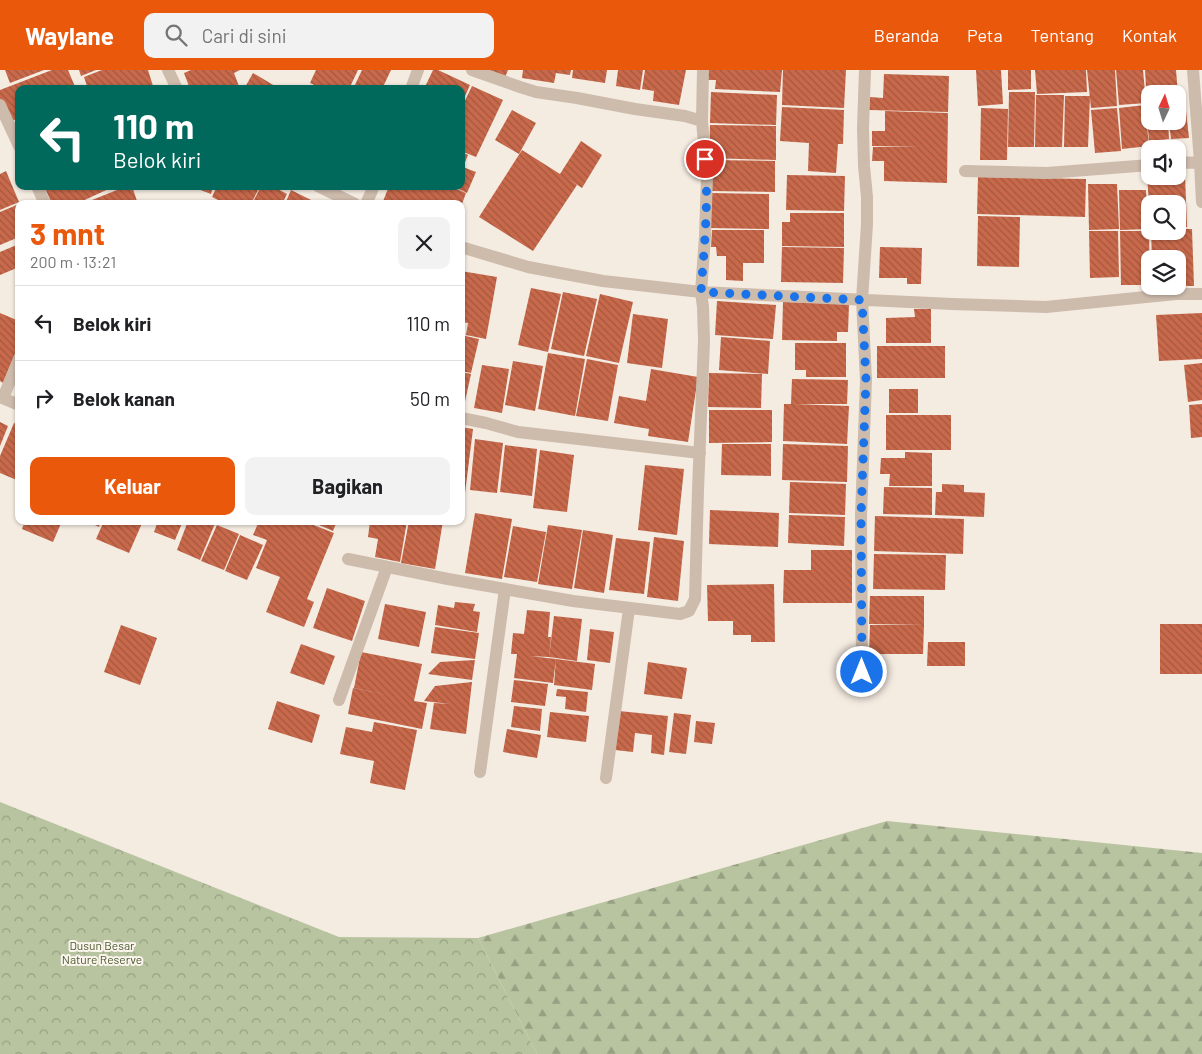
<!DOCTYPE html>
<html lang="id">
<meta charset="utf-8">
<style>
body{margin:0;font-family:Barlow,sans-serif;background:#f2f2f2;color:#202124;height:100vh;display:flex;flex-direction:column;font-size:19px;white-space:nowrap}
*{box-sizing:border-box;margin:0}
p{font-size:16px;color:#757577}
.icon{flex:none;width:28px;height:28px;fill:none;stroke:currentColor;stroke-width:2;stroke-linecap:round;stroke-linejoin:round}
.map{position:relative;flex:1;overflow:hidden}
.panel{position:absolute;left:15px;top:130px;width:450px;height:325px;display:flex;flex-direction:column;background:#fff;border-radius:10px;box-shadow:0 1px 4px #0004}
.panel>*{flex:none}
.guide{position:absolute;left:15px;top:15px;width:450px;height:105px;border-radius:10px;box-shadow:0 1px 4px #0004;background:#00695c;color:#fff;overflow:hidden}
.needle{width:32px;rotate:4deg}
.buttons{position:absolute;left:1141px;top:15px;display:grid;gap:10px}
.buttons a{display:grid;place-items:center;width:45px;height:45px;border-radius:10px;background:#fff;box-shadow:0 1px 4px #0004;font-size:25px}
.pin{position:absolute;display:grid;place-items:center;width:42px;height:42px;color:#fff;margin:-21px;border:2px solid #fff;border-radius:50%;box-shadow:0 1px 5px #0007}
.me{position:absolute;width:55px;margin:-28px;rotate:0deg;stroke-linejoin:round;filter:drop-shadow(0 0 4px #0008)}
.turn{display:flex;align-items:center;gap:18px;height:105px;padding:0 15px;font-size:22px}
.turn .icon{width:65px;height:65px;stroke-width:2.5}
.turn b{display:block;font-size:35px;line-height:42px}
.round{display:grid;place-items:center;flex:none;width:52px;height:52px;border-radius:10px;background:#f2f2f2}
.head{display:flex;align-items:center;justify-content:space-between;height:85px;padding:0 15px}
h1{font-size:30px;font-weight:700;line-height:38px;color:#ea580c}
.button{display:flex;gap:10px;margin-top:auto;padding:10px 15px}
.button a{flex:1;height:58px;border-radius:10px;background:#ea580c;color:#fff;font-size:20px;font-weight:700;line-height:58px;text-align:center}
.button a+a{background:#f2f2f2;color:#202124}
ul{padding:0;list-style:none}
li{display:flex;align-items:center;gap:15px;height:75px;padding:0 15px;border-top:1px solid #e0e0e0}
li div{flex:1}
li b{display:block;font-size:19px}
li em{font-style:normal}
header{display:flex;align-items:center;gap:30px;box-sizing:border-box;height:70px;padding:0 25px;background:#ea580c;color:#fff}
header strong{font-size:24px}
nav{display:flex;gap:28px;margin-inline-start:auto;font-size:18px}
.search{width:350px;height:45px;background:#f2f2f2;display:flex;align-items:center;gap:12px;box-sizing:border-box;padding:0 18px;border-radius:10px;color:#757577;font-size:19px}
.map>svg:first-child{display:block}
.forest{fill:url(#forest-firs)}
.park{fill:url(#park-crowns)}
.building{fill:url(#building-back-hatch)}
.lines{fill:none;stroke-linecap:round;stroke-linejoin:round}
.street{stroke:#cdbbac;stroke-width:12}
.route{stroke:#1a73e8;stroke-width:9;stroke-dasharray:0 16.2}
.labels{text-anchor:middle;dominant-baseline:central;stroke-width:4;stroke-linejoin:round;paint-order:stroke}
.park-label{font-size:12px;fill:#4a5a2e;stroke:#fbf5ee}
</style>
<header>
<strong>Waylane</strong>
<div class="search"><svg class="icon" aria-label="search" viewBox="0 0 24 24"><circle cx="10" cy="10" r="6"/><path d="M15 15l6 6"/></svg>Cari di sini</div>
<nav><a>Beranda</a><a>Peta</a><a>Tentang</a><a>Kontak</a></nav>
</header>
<div class="map">
<svg width="1202" height="984" viewBox="0 0 1202 984">
<defs>
<pattern id="forest-firs" width="22" height="20" patternUnits="userSpaceOnUse" patternTransform="scale(1.25)"><rect width="22" height="20" fill="#b8c4a0"/><path d="M5 1l3.5 6h-7zM16 11l3.5 6h-7z" fill="#97a083"/></pattern>
<pattern id="park-crowns" width="20" height="18" patternUnits="userSpaceOnUse" patternTransform="scale(1.25)"><rect width="20" height="18" fill="#b8c4a0"/><path d="M2 6a3 3 0 1 1 6 0M12 15a3 3 0 1 1 6 0" fill="none" stroke="#97a083"/></pattern>
<pattern id="building-back-hatch" width="6" height="6" patternUnits="userSpaceOnUse" patternTransform="scale(1.25)"><rect width="6" height="6" fill="#c8694b"/><path d="M-1 5l2 2M0 0l6 6M5-1l2 2" fill="none" stroke="#a4573f"/></pattern>
</defs>
<rect width="100%" height="100%" fill="#f4ebe1"/>
<path class="forest" d="M887 751 1202 783V984H537L478 868Z"/>
<path class="park" d="M0 732 339 867 478 868 537 984H0Z"/>
<path class="building" d="M5 0H44L10 13Z
M52 0H68L76 19H19V48L9 52 0 29V20Z
M79 0H96L81 6Z
M102 0H148L153 16 145 19H88L84 7Z
M191 0H240L234 3 240 19H190L184 3Z
M316 0H358L349 19H323L310 13Z
M362 0H391L382 19H353Z
M433 0H438L470 15 461 35V19H424Z
M480 0H508L504 10Z
M523 0H571L570 5 556 3 554 13 522 8Z
M573 0H607L605 13 572 8Z
M618 0H643L640 20 616 16Z
M645 0H686L679 35 653 31 654 21 642 19Z
M708 0H782L780 22 715 19 716 10H707Z
M783 0H846L844 38 782 35Z
M976 0H1001L1003 34 978 36Z
M1008 0H1031V19L1008 20Z
M1035 0H1086L1087 22 1037 24Z
M1087 0H1115L1117 36 1091 38Z
M1116 0H1143L1146 33 1119 35Z
M1145 0H1176L1178 24H1150V33L1147 34Z
M253 3 280 19H244Z
M884 4 949 6 948 42 869 40 870 27 883 28Z
M472 16 503 30 476 87 461 81V39Z
M711 22 777 25 776 55 710 53Z
M1009 22H1035L1034 77H1008Z
M1036 25H1064L1062 77H1035Z
M1065 26H1090L1088 77H1064Z
M1185 32 1189 68 1171 69 1169 51H1178V33Z
M1145 35 1149 76 1122 79 1119 38Z
M1150 35V51H1168L1169 69 1149 71 1146 36Z
M782 37 844 40 843 74H838L836 103 808 101 809 73 780 71Z
M981 38 1008 39 1007 90H980Z
M1117 38 1121 81 1095 83 1091 40Z
M512 40 536 53 519 84 495 70Z
M885 41 948 43 947 113 884 111V91H872L873 77H919L872 76V61H885Z
M710 55 776 56V90L709 88Z
M581 71 602 85 582 118 567 108 577 115 533 181 479 147 522 80 560 104Z
M461 82 468 85 463 97 476 102 467 123 452 116H461Z
M710 90 775 91V122L710 121Z
M6 101 19 132 0 140V104Z
M787 105 845 106 844 141 786 140Z
M1178 105H1185L1187 157H1178V134H1149L1147 106H1178Z
M978 107 1086 109 1085 147 977 144Z
M1088 114H1117L1119 159 1089 160Z
M44 116H115L76 134H52Z
M127 116H132L138 134H82Z
M190 116H213L211 124Z
M217 116H260L251 134H226L212 127Z
M261 116H272L287 124 282 134H252Z
M389 116H449L466 123 462 134H382Z
M291 120 319 134H285Z
M1119 120H1146L1148 159 1120 160Z
M711 123 769 124V159L710 158Z
M19 134V167L0 175V142Z
M790 143H844V177L782 176V152H790Z
M978 146 1020 147 1019 197 977 196Z
M1178 159H1192L1194 216H1178V189H1152L1151 161H1178Z
M712 160H764V193H743V211L726 210V186H717L716 177H711Z
M1089 161H1118L1119 207 1090 208Z
M1120 161H1149L1150 215H1121Z
M19 174V197L0 205V182Z
M782 177 844 178 843 213 781 212Z
M880 177 922 178 921 214H907V208H879Z
M461 201 497 207 486 269 466 265 468 253 461 252Z
M531 218 561 224 548 282 518 275Z
M563 222 597 229 584 286 551 279Z
M600 224 633 232 619 293 586 286Z
M717 231 776 235 773 269 715 265Z
M783 232 849 234 848 262H837V271L782 270Z
M914 239H931V273H886V248L915 247Z
M0 243 19 251V274L3 313 0 311Z
M1202 243V289L1159 291 1156 245Z
M633 244 668 249 662 298 627 293Z
M461 265 479 269 471 303 461 301Z
M721 267 770 271 768 304 719 300Z
M795 273H846V307H806V300H795Z
M877 276H945V308H877Z
M548 283 585 289 575 346 538 339Z
M587 289 618 295 608 351 576 346Z
M513 291 543 296 535 341 505 335Z
M1202 293V330L1188 332 1184 295Z
M482 295 509 299 502 343 474 338Z
M651 299 698 307 688 372 648 366 649 359 614 353 619 326 646 331Z
M461 302 471 304 464 336H461Z
M709 303 762 304 761 338 708 337Z
M792 309 848 310 847 334H794L849 336 847 374 783 371 784 334H791Z
M889 319H918V343H889Z
M1202 334V367L1191 368 1189 335Z
M709 340H772V372L709 373Z
M886 345H951V380H886Z
M0 352 8 356 0 376Z
M14 353 19 355V411L0 403V386Z
M461 357 473 359 465 423 461 422Z
M475 369 503 373 497 423 470 420Z
M722 374H771V406L721 405Z
M783 374 848 376 847 412 782 410Z
M505 375 537 379 532 426 500 422Z
M540 380 574 385 567 442 533 438Z
M905 382 932 383V416H889L890 404H880L881 388H905Z
M645 395 684 399 677 465 638 460Z
M790 412 846 414 845 445 789 443Z
M942 414 964 415V422L985 423 984 447 935 445 936 422H942Z
M884 417 932 418V445L883 444Z
M710 440 779 443 778 477 709 474Z
M475 443 512 449 502 509 465 503Z
M789 445 845 447 844 476 788 473Z
M875 446 964 449 963 484 874 481Z
M25 451H62L53 472 22 459Z
M87 451H101L99 457Z
M104 451H143L129 483 96 469Z
M158 451H183L175 470 154 462Z
M188 451H216L200 490 177 480Z
M259 451H303L334 463 307 529 314 532 304 557 266 542 280 507 256 498 267 470 253 465Z
M310 451H337L333 461Z
M370 451H407L400 492 375 487 378 469 368 467Z
M409 451H443L435 499 401 493Z
M217 455 239 464 224 500 201 491Z
M548 455 582 460 572 519 538 514Z
M513 456 546 462 537 512 504 507Z
M583 460 613 465 604 523 574 518Z
M240 465 263 475 247 510 225 501Z
M654 467 684 471 678 531 647 527Z
M616 468 650 472 644 524 609 520Z
M811 480H852V533H783L784 500H811Z
M874 484 946 485 945 520 873 519Z
M774 514 775 572H751V565H733V551H708L707 515Z
M327 518 365 531 352 571 313 558Z
M870 526H924V555L869 554Z
M455 532 475 534 473 541 480 542 477 562 435 555 438 535 454 538Z
M385 534 426 542 419 577 378 569Z
M527 540 550 542 548 567H551L549 587 530 586 556 589 553 613 514 608 517 584H511L513 563 524 564Z
M554 546 582 549 577 591 549 587Z
M1160 554H1202V604H1160Z
M121 555 157 568 140 615 104 602Z
M870 555H924L923 584H869Z
M435 557 479 563 475 589 431 583Z
M590 559 614 562 610 593 587 590Z
M928 572H965V596H927Z
M301 574 335 586 324 615 290 603Z
M361 582 422 594 414 631 427 633 422 659 348 644 353 618 393 626 354 618Z
M556 589 595 594 592 620 554 615Z
M475 590 472 610 428 604 440 592Z
M648 592 687 598 682 629 644 624Z
M514 610 548 614 545 636 511 632Z
M472 612 466 664 430 659 434 633 450 634 424 631 435 616Z
M557 619 588 622 586 642 565 639 566 627 556 626Z
M277 631 320 645 312 673 268 659Z
M514 636 542 639 540 661 511 657Z
M619 641 668 646 664 685 651 683 652 665 635 663 633 682 615 680Z
M550 642 589 646 586 672 547 667Z
M674 643 691 645 686 684 669 682Z
M696 651 715 653 712 674 694 672Z
M374 652 417 660 405 720 370 713 374 691 340 684 346 657 372 662Z
M507 659 541 665 537 688 503 682Z"/>
<g class="lines">
<path class="street" d="M168 0 177 19
M472 0 520 17 536 22 577 28 635 39 685 46 702 51
M411 19 418 0
M0 35 19 76
M1202 92H1200L1202 132
M1178 93 1200 92 1193 0
M965 101 1047 103 1150 95
M37 116 45 134
M318 116 355 134
M366 134 374 116
M461 177 528 197 603 211 701 222 952 234 1046 237 1176 224H1202
M0 327 19 335
M3 328 19 289
M461 348 486 353 518 362 700 383
M348 489 448 509 573 531 680 544 689 541 695 529 698 420 704 271 703 237 701 222 705 166 707 107 702 51 703 0
M862 602 861 446 866 310 862 230 867 154V127L864 96 863 58 865 0
M339 630 387 497
M480 702 505 519
M606 708 629 539"/>
</g>
<g class="lines">
<path class="route" d="M705 89C709 133 704 178 701 222L862 230 866 310 861 446 862 602"/>
</g>
<g class="labels">
<g class="park-label">
<text x="102" y="875">Dusun Besar<tspan x="102" dy="14">Nature Reserve</tspan></text>
</g>
</g>
</svg>
<div class="buttons">
<a><svg class="needle" viewBox="-14 -14 28 28"><path d="M0-13l5 13h-10z" fill="#e53935"/><path d="M0 13l5-13h-10z" fill="#757577"/></svg></a>
<a><svg class="icon" aria-label="sound" viewBox="0 0 24 24"><path d="M4 9h4l5-4v14l-5-4H4zM17 9q2 3 0 6"/></svg></a>
<a><svg class="icon" aria-label="search" viewBox="0 0 24 24"><circle cx="10" cy="10" r="6"/><path d="M15 15l6 6"/></svg></a>
<a><svg class="icon" aria-label="layers" viewBox="0 0 24 24"><path d="M12 4l9 5-9 5-9-5zM3 14l9 5 9-5"/></svg></a>
</div>
<div class="pin" style="left:705px;top:89px;background:#d93025"><svg class="icon" aria-label="arrive" viewBox="0 0 24 24"><path d="M6 21V4h12l-3 4 3 4H6"/></svg></div>
<svg class="me" style="left:862px;top:602px" viewBox="-20 -20 40 40"><circle r="17" fill="#1a73e8" stroke="#fff" stroke-width="3"/><path d="M0-11L8 9 0 5-8 9z" fill="#fff"/></svg>
<div class="guide">
<div class="turn"><svg class="icon" aria-label="left" viewBox="0 0 24 24"><path d="M17 20v-9H6M10 6l-5 5 5 5"/></svg><div><b>110 m</b>Belok kiri</div></div>
</div>
<section class="panel">
<div class="head"><div><h1>3 mnt</h1><p>200 m · 13:21</p></div><a class="round"><svg class="icon" aria-label="close" viewBox="0 0 24 24"><path d="M6 6l12 12M18 6L6 18"/></svg></a></div>
<ul>
<li><svg class="icon" aria-label="left" viewBox="0 0 24 24"><path d="M17 20v-9H6M10 6l-5 5 5 5"/></svg><div><b>Belok kiri</b></div><em>110 m</em></li>
<li><svg class="icon" aria-label="right" viewBox="0 0 24 24"><path d="M7 20v-9h11M14 6l5 5-5 5"/></svg><div><b>Belok kanan</b></div><em>50 m</em></li>
</ul>
<div class="button"><a>Keluar</a><a>Bagikan</a></div>
</section>
</div>
